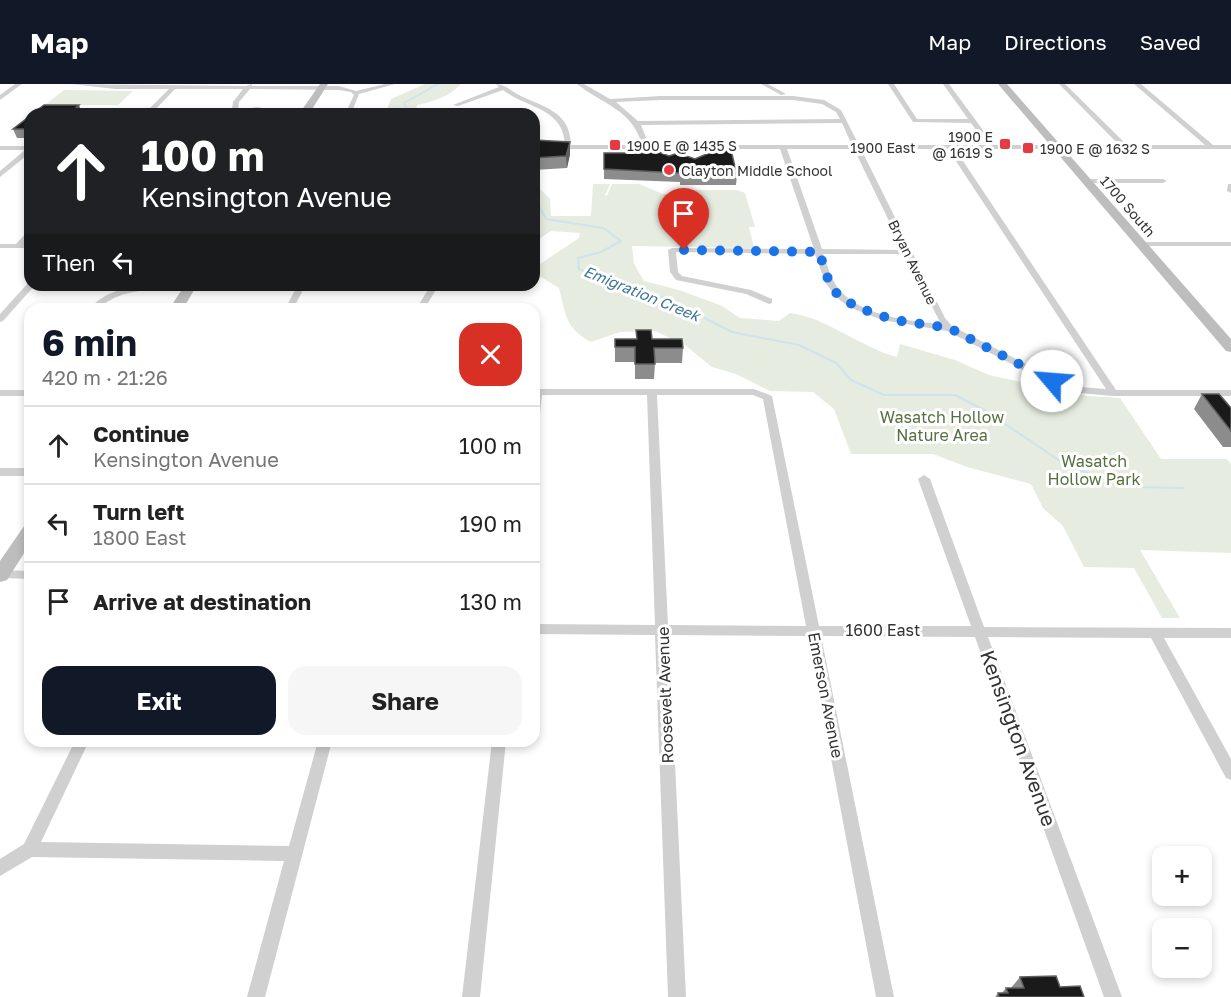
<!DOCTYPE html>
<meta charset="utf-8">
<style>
body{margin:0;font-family:"Golos Text",sans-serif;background:#f6f6f6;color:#222;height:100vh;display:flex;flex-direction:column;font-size:22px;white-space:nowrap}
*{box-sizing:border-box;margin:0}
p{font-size:20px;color:#767676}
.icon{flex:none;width:33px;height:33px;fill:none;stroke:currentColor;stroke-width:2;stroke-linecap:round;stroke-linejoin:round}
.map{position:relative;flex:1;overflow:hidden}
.sheet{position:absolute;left:24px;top:219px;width:516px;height:444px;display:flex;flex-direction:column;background:#fff;border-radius:18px;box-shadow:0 3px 9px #0003}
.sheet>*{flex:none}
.banner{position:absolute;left:24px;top:24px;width:516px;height:183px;border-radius:18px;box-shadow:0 3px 9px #0003;background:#202124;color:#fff;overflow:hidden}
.controls{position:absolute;left:1152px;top:762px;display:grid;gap:12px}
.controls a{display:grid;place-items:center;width:60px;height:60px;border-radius:12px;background:#fff;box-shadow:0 3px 9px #0003;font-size:30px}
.pin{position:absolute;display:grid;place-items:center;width:51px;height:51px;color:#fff;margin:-62px -26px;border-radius:50% 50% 50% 0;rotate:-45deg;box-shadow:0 0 6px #0007}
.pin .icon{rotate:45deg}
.me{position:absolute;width:66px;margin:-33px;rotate:297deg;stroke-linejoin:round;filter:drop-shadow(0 0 4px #0008)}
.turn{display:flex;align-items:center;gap:21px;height:126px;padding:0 18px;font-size:27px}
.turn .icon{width:78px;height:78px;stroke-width:2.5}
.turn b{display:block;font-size:42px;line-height:51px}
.then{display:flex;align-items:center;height:57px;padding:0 18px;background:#0003;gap:12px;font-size:22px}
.round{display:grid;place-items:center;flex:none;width:63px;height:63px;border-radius:18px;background:#f6f6f6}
.overview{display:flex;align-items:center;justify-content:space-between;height:102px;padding:0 18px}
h1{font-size:36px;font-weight:700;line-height:45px;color:#111827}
.action{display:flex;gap:12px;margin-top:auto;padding:12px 18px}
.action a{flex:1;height:69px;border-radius:18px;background:#111827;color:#fff;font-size:24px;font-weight:700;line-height:69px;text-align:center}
.action a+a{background:#f6f6f6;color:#222}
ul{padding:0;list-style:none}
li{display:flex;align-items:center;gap:18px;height:78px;padding:0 18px;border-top:2px solid #e0e0e0}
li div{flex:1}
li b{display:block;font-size:22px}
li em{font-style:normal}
header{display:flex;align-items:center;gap:36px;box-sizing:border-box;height:84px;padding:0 30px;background:#111827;color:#fff}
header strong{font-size:28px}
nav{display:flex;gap:33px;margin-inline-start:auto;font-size:21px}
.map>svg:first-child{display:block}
.green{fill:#e6ecdf}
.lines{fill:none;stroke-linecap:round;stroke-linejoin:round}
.stream-far1{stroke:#cfe2ee;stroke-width:1.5}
.stream{stroke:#cfe2ee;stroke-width:2}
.street{fill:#d0d0d0;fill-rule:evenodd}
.secondary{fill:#bdbdbd;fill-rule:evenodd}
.wall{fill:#8c8c8c}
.shaded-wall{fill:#5f5f5f}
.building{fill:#1a1a1a;stroke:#5f5f5f;stroke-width:1.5}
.route{stroke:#1a73e8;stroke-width:10;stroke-dasharray:0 18}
.poi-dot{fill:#e63946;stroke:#fff;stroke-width:2}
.labels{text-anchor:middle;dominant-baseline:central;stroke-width:6;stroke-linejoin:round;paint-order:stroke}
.far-poi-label{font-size:14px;fill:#333;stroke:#fff;text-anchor:start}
.far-street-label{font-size:14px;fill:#333;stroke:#fff}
.far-water-label{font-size:15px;font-style:italic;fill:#3f7597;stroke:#fff}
.park-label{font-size:16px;fill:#56703f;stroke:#fff}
.street-label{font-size:16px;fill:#333;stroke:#fff}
.near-street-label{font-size:20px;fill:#333;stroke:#fff}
</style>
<header>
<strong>Map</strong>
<nav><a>Map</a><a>Directions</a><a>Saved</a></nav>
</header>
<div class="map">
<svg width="1231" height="913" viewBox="0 0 1231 913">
<rect width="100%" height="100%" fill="#fff"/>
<path class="green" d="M425 0H461C450 12 433 18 417 21L415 28 421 30H385L391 15Z
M64 6 133 7 118 21H45Z
M534 99 550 115 551 132H591L593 100H610L605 111 607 112 612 100H639L663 110H692V106H737L745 109 755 143H749L754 164 632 162 634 180 644 197 679 206 722 222 740 234 779 237 790 229C828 234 859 263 897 273L900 260 955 276 989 291 1021 298 1053 299 1086 312 1120 314 1161 375H1227L1231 380V469L1140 466 1180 534H1162L1134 484 1084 483 1063 442 1043 424 1031 400 967 383 933 370H851L834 325 813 308 770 307 736 290 712 283 685 261 655 247 620 248 591 258C565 244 566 231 559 204L541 193 534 184 579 154 580 149 551 147 539 155 534 153Z"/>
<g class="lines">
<path class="stream-far1" d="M402 30 407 25 404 19 438 0"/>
<path class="stream" d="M534 113 546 135 603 144 621 157 601 168 578 174 579 185 613 200 645 207 671 217 732 248 799 261 836 279 851 296 884 311H955L984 326 1063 379 1105 396 1141 403 1183 404"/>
<path class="street" d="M15 0H22L0 16V11Z
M71 0 246 2 252 0V2H339L356 7 385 0H395L359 10 351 30H345L354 11 351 8 339 6 250 5 239 18 238 26 257 23 267 25V27L251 30 257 27 238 30H217L232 26 233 18 243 5H175L151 30H144L169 5H115Z
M496 0C505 0 512 8 521 12 546 24 570 28 571 61H642C633 26 602 20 577 0H584L610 15 661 12H793L824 16 841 26 859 61H987L971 39 913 38 888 0H894L917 35H968L943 0H949L994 61H1119L1059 0H1065L1127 61H1205L1134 0H1141L1213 61H1231V65H955L1116 306H1231V312H1113L1079 309 1049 299 947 247 882 236 849 223 836 213 825 198 815 170 676 168 678 188 682 192 751 206 772 215V219L769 220 746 210 676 196 670 188 668 166 672 164 814 165 780 65H534V61H565C563 23 527 25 503 6L458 22 453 21 499 3ZM661 16H793L822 20 836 28 840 35 638 37 616 18ZM842 39 852 61H649L641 41ZM787 65H854L903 166 822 165ZM861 65H948L1106 305 1080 303 1055 295 952 242 945 234ZM823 170H905L941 240C907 237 850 231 833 196 829 188 826 178 823 170Z
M761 0H768L786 10 781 11Z
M0 62H30V69L0 93V87L25 66H0Z
M1084 95H1163L1167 97 1163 99H1087L1083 97Z
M1228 100H1231V109L1227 107Z
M27 148H30V154L25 160H30V164H0V160H16Z
M1138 158H1231V162H1138Z
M28 199 35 201 3 237 0 238V230Z
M150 201H190L194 204 190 207C158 206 123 202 98 225H89C105 207 127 203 150 201Z
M431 201H439L424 225H416Z
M298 205 302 208 293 225H285L294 208Z
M534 305H754L772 312 819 542H971L918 395 924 391 930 395 984 543 1231 544V554H1164L1231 675V696L1226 694 1151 554 988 553 1122 913H1104L975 553 821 552 894 913H876L808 552 669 551 686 913H668L655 551 534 550V540L655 541 647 311H542L539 339 534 342ZM657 311H753L763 315 806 542 668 541Z
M0 306H30V312H0Z
M0 384H30V392H0Z
M0 486 30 487V495L0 494Z
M75 657H89L41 758 289 762 318 657H332L265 913H247L284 777 32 773 0 792V775L24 760Z
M492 657H506L480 913H462Z"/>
<path class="secondary" d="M320 0H328L309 30H299Z
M998 0H1007L1231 255V268L1226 267Z
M185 201H197L183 225H169Z
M30 440V460L7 496 0 498V477L24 442Z"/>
</g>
<path class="wall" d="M30 32V54H17L13 45Z
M534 56 570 70 567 84 534 86Z
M648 64 669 72 737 91 736 101H680V98L604 95V69H644L648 68Z
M615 255H652L683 264 682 279H655L654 295H635V278H615Z
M1202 310 1231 324V363H1223L1194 325Z
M1020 893 1060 903 1084 913H995L998 909H1002L1006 904H1011Z"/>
<path class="shaded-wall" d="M79 21 82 30H69Z
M570 58V70L567 84 566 72Z"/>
<path class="building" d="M44 21H79L69 30H32Z
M30 32V45H13Z
M534 56 570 58 566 72 534 74Z
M648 64 669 72 678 69 695 75 716 66H731L737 91H681L680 89 604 85V69H644L648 68Z
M636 246H651L652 255H682L683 264H654L655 280H635V263H615V255H637Z
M1202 310H1219L1231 324V347Z
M1056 892 1060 903 1080 902 1084 913H999L998 909H1008L1006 904H1024L1020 893Z"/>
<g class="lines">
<path class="route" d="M684 166 819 168 829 198 835 208 856 223 894 236 949 244 1052 297"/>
</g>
<g class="poi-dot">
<rect x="999" y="54" width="12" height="12" rx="3"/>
<rect x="609" y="55" width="12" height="12" rx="3"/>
<rect x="1022" y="58" width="12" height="12" rx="3"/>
<circle cx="669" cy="86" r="6"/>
</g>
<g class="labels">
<g class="far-poi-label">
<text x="993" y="52" text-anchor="end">1900 E<tspan x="993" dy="16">@ 1619 S</tspan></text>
<text x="627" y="61">1900 E @ 1435 S</text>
<text x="1040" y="64">1900 E @ 1632 S</text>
<text x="681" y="86">Clayton Middle School</text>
</g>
<g class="far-street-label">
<text x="883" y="63">1900 East</text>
<text transform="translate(1128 122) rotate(49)">1700 South</text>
<text transform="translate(913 178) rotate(64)">Bryan Avenue</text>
</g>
<g class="far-water-label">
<text transform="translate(642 209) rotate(22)">Emigration Creek</text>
</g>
<g class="park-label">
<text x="942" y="333">Wasatch Hollow<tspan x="942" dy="18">Nature Area</tspan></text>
<text x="1094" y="377">Wasatch<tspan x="1094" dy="18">Hollow Park</tspan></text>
</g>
<g class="street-label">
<text x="883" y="546">1600 East</text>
<text transform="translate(665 611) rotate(-92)">Roosevelt Avenue</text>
<text transform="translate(826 611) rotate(79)">Emerson Avenue</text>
</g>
<g class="near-street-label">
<text transform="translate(1019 654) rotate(70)">Kensington Avenue</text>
</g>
</g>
</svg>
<div class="controls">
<a>+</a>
<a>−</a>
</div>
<div class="pin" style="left:684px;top:166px;background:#d93025"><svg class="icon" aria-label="arrive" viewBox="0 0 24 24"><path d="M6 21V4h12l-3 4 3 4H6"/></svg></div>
<svg class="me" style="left:1052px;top:297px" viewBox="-20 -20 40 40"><circle r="19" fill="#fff"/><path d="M0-13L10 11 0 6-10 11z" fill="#1a73e8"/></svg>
<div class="banner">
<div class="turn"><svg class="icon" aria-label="ahead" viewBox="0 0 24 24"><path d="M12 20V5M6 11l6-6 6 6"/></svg><div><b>100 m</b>Kensington Avenue</div></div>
<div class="then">Then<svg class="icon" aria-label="left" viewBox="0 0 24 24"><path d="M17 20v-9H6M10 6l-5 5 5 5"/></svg></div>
</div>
<section class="sheet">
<div class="overview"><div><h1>6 min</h1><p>420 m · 21:26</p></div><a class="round" style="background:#d93025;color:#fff"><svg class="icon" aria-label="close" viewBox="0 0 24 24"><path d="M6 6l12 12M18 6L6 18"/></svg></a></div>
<ul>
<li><svg class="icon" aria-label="ahead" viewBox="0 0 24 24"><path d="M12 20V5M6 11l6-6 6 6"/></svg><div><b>Continue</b><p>Kensington Avenue</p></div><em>100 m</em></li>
<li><svg class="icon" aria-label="left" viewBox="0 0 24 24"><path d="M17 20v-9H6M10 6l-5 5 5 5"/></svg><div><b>Turn left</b><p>1800 East</p></div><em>190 m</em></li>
<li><svg class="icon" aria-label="arrive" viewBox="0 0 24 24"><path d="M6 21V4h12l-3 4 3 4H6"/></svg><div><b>Arrive at destination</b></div><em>130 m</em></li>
</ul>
<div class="action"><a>Exit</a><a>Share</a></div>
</section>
</div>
